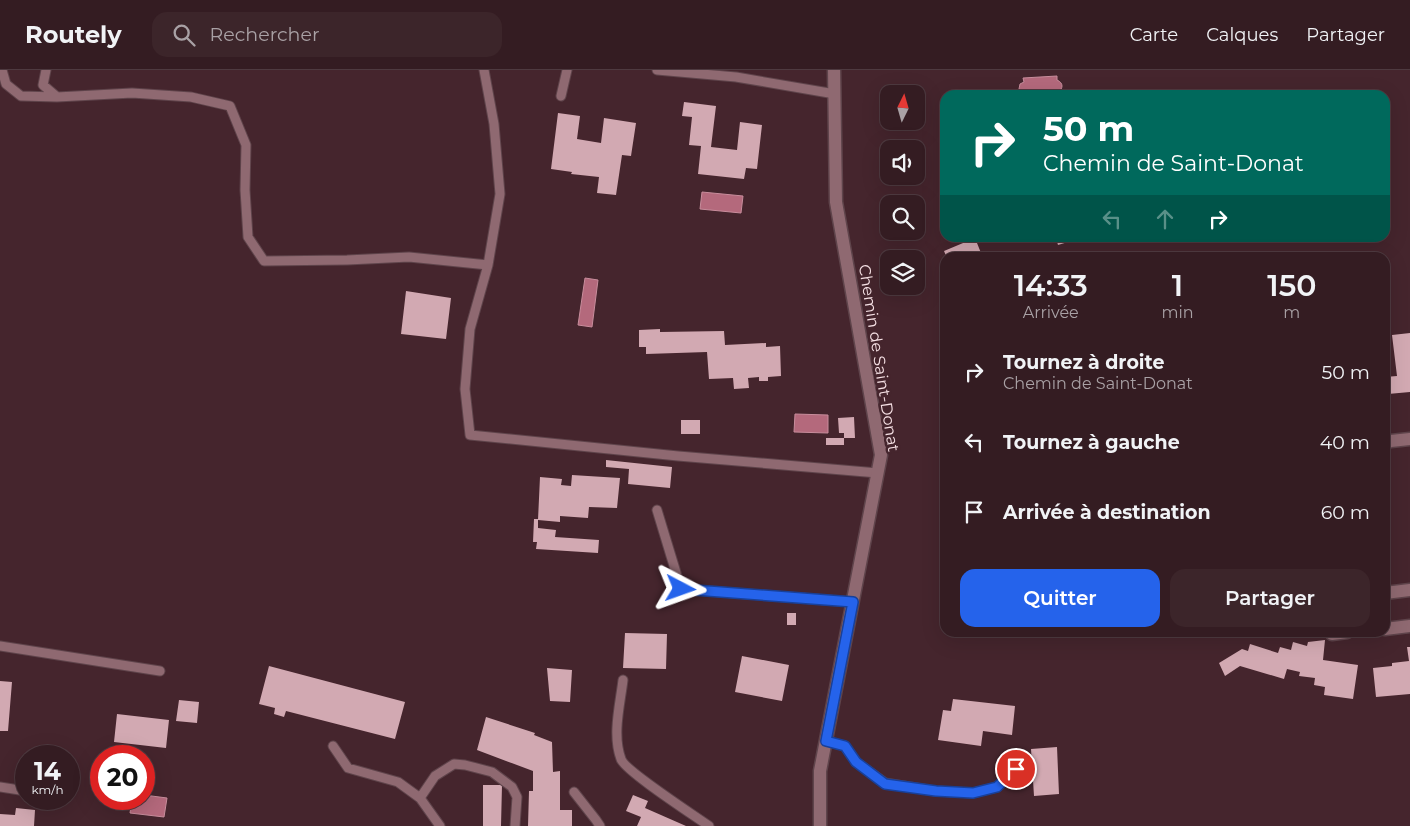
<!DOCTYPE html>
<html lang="fr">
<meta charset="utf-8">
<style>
body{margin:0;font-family:Montserrat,sans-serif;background:#3c252a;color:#f1f3f6;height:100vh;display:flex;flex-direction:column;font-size:19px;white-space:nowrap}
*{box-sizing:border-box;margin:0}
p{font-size:16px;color:#a9a1a5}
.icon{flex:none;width:28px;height:28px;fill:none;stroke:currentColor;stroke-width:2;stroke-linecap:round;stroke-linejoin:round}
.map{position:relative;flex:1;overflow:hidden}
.drawer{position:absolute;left:940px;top:182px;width:450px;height:385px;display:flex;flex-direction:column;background:#341c22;border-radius:15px;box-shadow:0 5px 20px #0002,0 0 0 1px #4e3a40}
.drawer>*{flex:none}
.guide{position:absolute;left:940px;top:20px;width:450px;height:152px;border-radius:15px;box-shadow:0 5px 20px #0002,0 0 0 1px #4e3a40;background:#00695c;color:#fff;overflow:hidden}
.needle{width:32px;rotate:5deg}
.controls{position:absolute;left:880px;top:15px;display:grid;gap:10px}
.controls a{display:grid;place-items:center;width:45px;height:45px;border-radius:10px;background:#341c22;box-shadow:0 5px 20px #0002,0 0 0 1px #4e3a40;font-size:25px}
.speed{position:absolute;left:15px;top:675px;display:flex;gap:10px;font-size:25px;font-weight:700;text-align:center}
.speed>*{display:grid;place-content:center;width:65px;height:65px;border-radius:50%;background:#341c22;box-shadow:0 5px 20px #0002,0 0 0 1px #4e3a40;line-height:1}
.speed small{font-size:12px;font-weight:400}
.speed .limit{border:8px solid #d22;background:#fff;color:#111}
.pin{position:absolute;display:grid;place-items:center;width:42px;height:42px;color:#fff;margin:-21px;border:2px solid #fff;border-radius:50%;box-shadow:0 1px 5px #0007}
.me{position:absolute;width:55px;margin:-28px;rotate:94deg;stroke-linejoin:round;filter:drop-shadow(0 0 4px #0008)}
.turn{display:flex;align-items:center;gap:18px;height:105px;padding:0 20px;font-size:22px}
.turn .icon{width:65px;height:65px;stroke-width:2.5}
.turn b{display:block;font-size:35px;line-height:42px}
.lanes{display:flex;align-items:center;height:48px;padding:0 20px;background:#0003;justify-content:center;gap:25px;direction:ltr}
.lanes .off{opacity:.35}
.eta{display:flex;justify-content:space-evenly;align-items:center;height:85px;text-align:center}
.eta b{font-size:30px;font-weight:600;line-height:35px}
.button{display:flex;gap:10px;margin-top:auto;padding:10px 20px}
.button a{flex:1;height:58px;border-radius:15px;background:#2563eb;color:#fff;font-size:20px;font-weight:600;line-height:58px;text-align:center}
.button a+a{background:#3c252a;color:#f1f3f6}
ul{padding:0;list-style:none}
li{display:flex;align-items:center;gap:15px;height:70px;padding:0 20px}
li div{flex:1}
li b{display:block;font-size:19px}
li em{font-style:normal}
header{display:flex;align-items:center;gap:30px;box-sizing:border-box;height:70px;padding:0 25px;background:#341c22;border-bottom:1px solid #4e3a40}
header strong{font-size:24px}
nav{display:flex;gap:28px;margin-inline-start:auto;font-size:18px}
.search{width:350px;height:45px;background:#3c252a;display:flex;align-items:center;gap:12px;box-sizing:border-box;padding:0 18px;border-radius:15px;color:#a9a1a5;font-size:19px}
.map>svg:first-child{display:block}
.water{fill:#b4697c;stroke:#c88d9c}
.building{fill:#d2a9b2}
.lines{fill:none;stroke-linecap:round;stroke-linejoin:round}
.service-casing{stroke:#5f444b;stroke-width:11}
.minor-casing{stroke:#5f444b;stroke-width:15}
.service{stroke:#8f6971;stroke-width:9}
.minor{stroke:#8f6971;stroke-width:12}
.route-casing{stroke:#184099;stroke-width:12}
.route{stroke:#2563eb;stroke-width:9}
.labels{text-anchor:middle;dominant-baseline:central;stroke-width:5;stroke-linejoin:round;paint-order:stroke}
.street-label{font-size:16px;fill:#f6e1e5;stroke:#45252d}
</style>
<header>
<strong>Routely</strong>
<div class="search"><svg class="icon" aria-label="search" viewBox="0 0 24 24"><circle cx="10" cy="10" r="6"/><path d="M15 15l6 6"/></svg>Rechercher</div>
<nav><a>Carte</a><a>Calques</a><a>Partager</a></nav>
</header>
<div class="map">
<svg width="1410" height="756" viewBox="0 0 1410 756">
<rect width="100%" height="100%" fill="#45252d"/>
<path class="water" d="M1057 6V10C1064 13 1063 19 1058 22V25H1024V23L1019 19 1020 14 1024 12 1023 8Z
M702 122 743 126 741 143 700 139Z
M585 208 598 210 592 257 578 255Z
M795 344 828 345V363L794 362Z
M144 725 167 728 164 747 130 743 132 729H144Z"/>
<path class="building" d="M684 32 716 36 711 77 737 80 740 52 762 55 757 99 746 98 744 109 698 104 701 76 689 75 692 47 682 46Z
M558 43 580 46 577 69 601 73 604 48 636 53 631 86 622 85 616 125 597 123 599 107 571 104 572 102 551 99Z
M975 168 983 188H947L944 181Z
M1056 168H1081L1058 175Z
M406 221 451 228 446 269 401 264Z
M660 259V262L724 261 725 275 766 273V277L780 276 781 306 768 307V311H759V307L748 308 749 318 734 319 733 308 709 309 707 282 646 284V277H639V260Z
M1410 263V322L1388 324 1389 331H1385V307L1397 306 1392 265Z
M854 347 855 368H844V363H839L838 348Z
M681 350H700V364H681Z
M826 368H844V375H826Z
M606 390 672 397 670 418 628 414 629 399 606 397Z
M572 405 620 408 617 438 589 437 588 448 560 446V452L538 450 540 407 562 409 561 415 571 416Z
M534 449H538V458L556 460 555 467 599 470 598 483 536 479 537 472H533Z
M787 543H796V555H787Z
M625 563 667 564 666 599 623 598Z
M1325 570 1323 590 1358 595 1353 629 1324 625 1325 617 1314 615 1315 608 1299 606 1300 602 1287 599 1284 609 1240 596 1225 606 1219 593 1242 579 1248 581 1250 574 1278 583 1280 577 1291 580 1293 572 1307 576 1308 572Z
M1407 577H1410V624L1376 627 1373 598 1392 596V593L1409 591Z
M742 586 789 595 782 631 735 622Z
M269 596 405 632 395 669 286 641 284 647 274 644 275 638 259 634Z
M547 598 572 600 570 632 550 631Z
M0 611 12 612 8 661H0Z
M953 629 1015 636 1012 665 983 661 981 676 938 670 943 640 951 641Z
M179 630 199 632 197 653 176 651Z
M117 644 169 650 166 678 114 672Z
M486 647 535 663 534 665 552 672 553 702 560 701V740H572V756H528L529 721H533V701L477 680Z
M1057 677 1059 724 1034 726 1031 679Z
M483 715H502L501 756H483Z
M633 725 648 731 645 738 686 756H637L641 747 626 741Z
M16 738 35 740 34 756H0V744L15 745Z"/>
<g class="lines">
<defs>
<path id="service" d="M2 0 6 14 21 26 57 27
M46 0 43 15 57 27 132 23 191 27 230 36 246 75 245 120 248 167 264 191 347 190 409 187 488 195 500 124 494 54 484 0
M657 0 736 7 835 24
M561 26 567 0
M488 195 470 259 465 319 470 365 678 386 878 403
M657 440 681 519 853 532
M0 576 160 601
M623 610C620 635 612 665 621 689 624 700 695 746 709 756
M826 671 845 676 856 692 885 713 935 721 973 723 997 717 1016 699
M333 676 348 698 398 712 420 728 440 756
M0 717 26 721
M574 722 596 750 600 756
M420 728 435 706 454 694 465 695 492 702 512 717 517 727 515 756"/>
<path id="minor" d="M1385 373 1391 371 1410 369
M1385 523 1410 520
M1385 559 1410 556
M1332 562V564L1347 562
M820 756V701L881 385 836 132 834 0"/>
</defs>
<use href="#service" class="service-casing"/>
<use href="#minor" class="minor-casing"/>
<use href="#service" class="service"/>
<use href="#minor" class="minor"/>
</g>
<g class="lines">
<defs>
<path id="route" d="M681 519 853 532 826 671 845 676 856 692 885 714 936 721 973 723 997 717 1016 699"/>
</defs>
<use href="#route" class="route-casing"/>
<use href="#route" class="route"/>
</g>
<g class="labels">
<g class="street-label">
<text transform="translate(879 288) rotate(81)">Chemin de Saint-Donat</text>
</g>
</g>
</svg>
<div class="controls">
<a><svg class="needle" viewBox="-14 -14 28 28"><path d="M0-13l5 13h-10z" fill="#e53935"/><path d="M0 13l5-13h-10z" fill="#a9a1a5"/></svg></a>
<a><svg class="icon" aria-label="sound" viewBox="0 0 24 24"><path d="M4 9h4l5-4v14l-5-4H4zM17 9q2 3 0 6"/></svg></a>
<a><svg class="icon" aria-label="search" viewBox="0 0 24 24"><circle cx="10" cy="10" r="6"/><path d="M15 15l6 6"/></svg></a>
<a><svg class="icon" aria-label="layers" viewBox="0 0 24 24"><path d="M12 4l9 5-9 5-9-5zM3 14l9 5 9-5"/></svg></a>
</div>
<div class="speed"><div>14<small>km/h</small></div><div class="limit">20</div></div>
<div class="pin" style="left:1016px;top:699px;background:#d93025"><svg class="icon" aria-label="arrive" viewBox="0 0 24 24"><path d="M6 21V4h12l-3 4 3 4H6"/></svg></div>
<svg class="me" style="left:681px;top:519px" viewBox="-20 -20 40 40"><path d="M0-17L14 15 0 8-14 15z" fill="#2563eb" stroke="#fff" stroke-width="4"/></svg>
<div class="guide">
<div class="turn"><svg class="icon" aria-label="right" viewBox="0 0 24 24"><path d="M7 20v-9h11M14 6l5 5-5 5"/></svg><div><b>50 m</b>Chemin de Saint-Donat</div></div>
<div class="lanes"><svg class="icon off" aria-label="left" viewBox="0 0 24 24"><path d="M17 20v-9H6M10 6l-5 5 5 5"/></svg><svg class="icon off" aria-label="ahead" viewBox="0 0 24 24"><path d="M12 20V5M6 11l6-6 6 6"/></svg><svg class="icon" aria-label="right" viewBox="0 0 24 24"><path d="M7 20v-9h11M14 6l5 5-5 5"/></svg></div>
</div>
<section class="drawer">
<div class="eta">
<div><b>14:33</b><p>Arrivée</p></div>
<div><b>1</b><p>min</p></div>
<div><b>150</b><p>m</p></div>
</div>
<ul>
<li><svg class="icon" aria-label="right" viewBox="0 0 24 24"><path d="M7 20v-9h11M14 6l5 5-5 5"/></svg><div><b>Tournez à droite</b><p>Chemin de Saint-Donat</p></div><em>50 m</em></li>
<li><svg class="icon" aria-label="left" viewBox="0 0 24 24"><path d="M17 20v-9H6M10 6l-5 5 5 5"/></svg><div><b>Tournez à gauche</b></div><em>40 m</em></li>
<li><svg class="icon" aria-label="arrive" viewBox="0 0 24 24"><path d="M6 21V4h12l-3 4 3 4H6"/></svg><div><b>Arrivée à destination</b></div><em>60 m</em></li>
</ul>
<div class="button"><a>Quitter</a><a>Partager</a></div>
</section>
</div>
